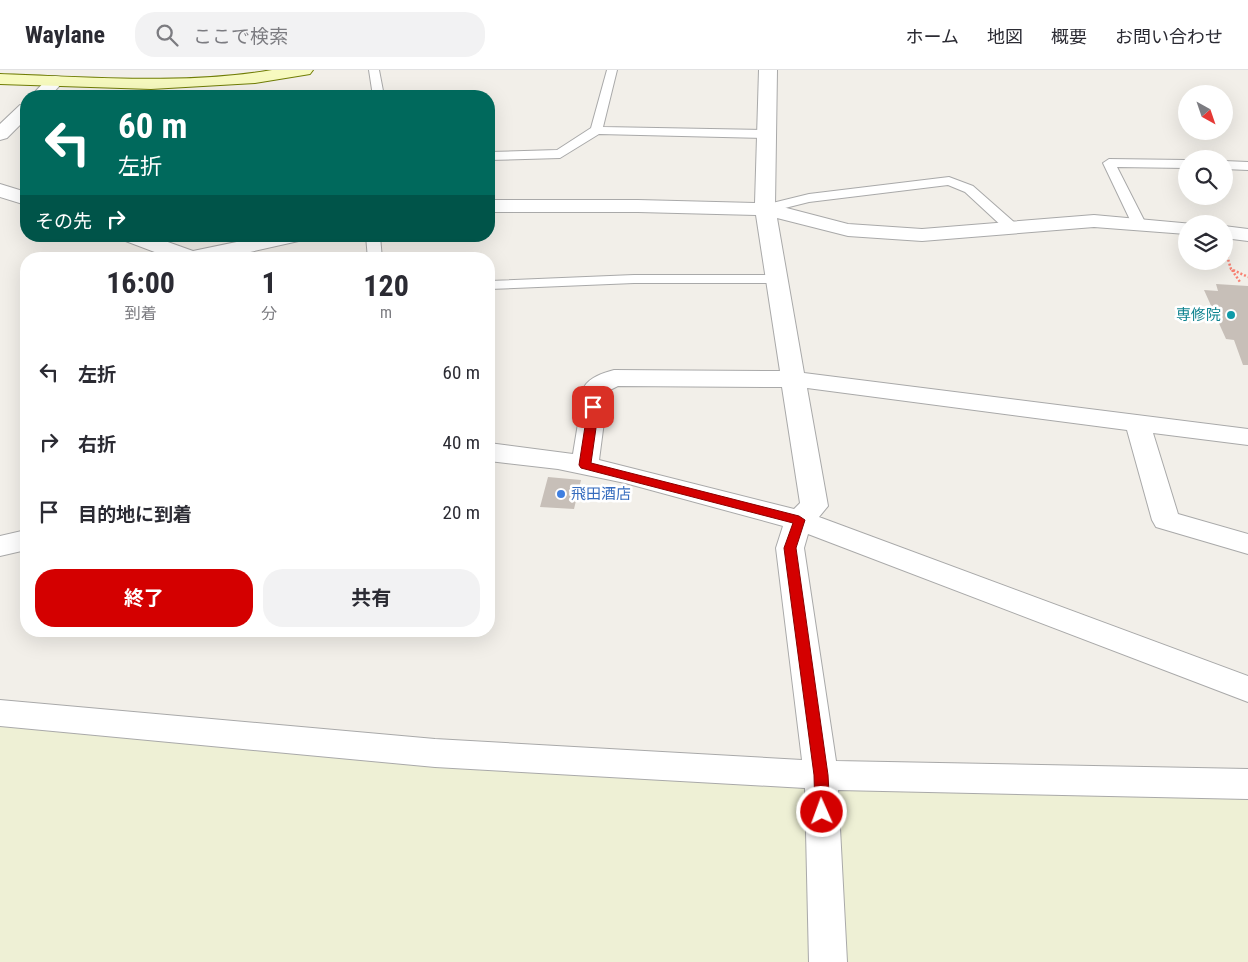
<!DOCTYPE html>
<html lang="ja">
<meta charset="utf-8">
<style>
body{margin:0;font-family:"Roboto Condensed","Noto Sans JP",sans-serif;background:#f2f2f3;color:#2b2b33;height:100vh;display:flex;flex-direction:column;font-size:19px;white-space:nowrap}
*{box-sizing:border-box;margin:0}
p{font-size:16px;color:#7c7c81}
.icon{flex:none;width:28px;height:28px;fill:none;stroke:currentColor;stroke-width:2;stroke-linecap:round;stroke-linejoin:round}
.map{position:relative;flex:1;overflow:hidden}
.drawer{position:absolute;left:20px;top:182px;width:475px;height:385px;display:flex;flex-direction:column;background:#fff;border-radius:20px;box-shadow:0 5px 20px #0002}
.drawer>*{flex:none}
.banner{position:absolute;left:20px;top:20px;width:475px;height:152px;border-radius:20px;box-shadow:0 5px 20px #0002;background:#00695c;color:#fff;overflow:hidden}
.needle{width:32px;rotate:140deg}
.controls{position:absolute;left:1178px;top:15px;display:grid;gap:10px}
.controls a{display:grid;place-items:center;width:55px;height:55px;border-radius:50%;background:#fff;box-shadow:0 5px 20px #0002;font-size:25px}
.pin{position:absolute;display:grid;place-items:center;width:42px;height:42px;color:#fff;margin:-21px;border-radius:10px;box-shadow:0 2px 8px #0006}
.me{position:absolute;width:55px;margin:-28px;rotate:358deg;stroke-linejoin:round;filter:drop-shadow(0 0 4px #0008)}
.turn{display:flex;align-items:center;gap:18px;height:105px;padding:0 15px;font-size:22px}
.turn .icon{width:65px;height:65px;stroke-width:2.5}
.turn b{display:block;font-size:35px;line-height:42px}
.then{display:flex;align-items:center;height:48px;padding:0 15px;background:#0003;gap:10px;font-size:19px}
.eta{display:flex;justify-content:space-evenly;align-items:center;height:85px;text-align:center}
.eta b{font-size:30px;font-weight:700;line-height:35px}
.primary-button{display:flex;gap:10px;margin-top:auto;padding:10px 15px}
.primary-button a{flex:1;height:58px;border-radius:20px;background:#d40000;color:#fff;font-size:20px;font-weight:700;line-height:58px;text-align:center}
.primary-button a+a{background:#f2f2f3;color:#2b2b33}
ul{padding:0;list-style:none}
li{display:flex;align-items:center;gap:15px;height:70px;padding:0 15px}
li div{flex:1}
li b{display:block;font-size:19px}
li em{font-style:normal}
header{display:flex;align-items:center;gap:30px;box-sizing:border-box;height:70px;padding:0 25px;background:#fff;border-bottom:1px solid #e1e1e2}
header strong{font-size:24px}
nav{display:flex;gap:28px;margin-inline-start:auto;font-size:18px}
.search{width:350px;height:45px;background:#f2f2f3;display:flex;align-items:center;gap:12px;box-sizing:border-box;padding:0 18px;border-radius:20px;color:#7c7c81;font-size:19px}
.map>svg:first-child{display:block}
.farmland{fill:#eef0d5}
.building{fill:#c7bfb8}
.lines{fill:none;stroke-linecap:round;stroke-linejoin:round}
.service-casing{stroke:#a9a9a9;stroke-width:2}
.minor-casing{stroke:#a9a9a9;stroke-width:2}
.secondary-casing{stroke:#707d05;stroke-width:2}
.path{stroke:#fa8072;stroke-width:2.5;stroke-dasharray:2 2;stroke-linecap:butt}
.service{fill:#fff;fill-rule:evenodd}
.minor{fill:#fff;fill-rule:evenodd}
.secondary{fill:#f7fabf;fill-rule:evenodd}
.route{fill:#d40000;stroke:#8a0000}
.culture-dot{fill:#0f9aa8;stroke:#fff;stroke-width:2}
.shop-dot{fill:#3f7fe0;stroke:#fff;stroke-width:2}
.labels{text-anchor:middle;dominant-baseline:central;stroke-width:5;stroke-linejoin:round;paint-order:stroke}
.culture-label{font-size:15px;fill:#0d838f;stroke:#fff;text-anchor:end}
.shop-label{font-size:15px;fill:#366cbe;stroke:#fff;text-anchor:start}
</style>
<header>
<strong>Waylane</strong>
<div class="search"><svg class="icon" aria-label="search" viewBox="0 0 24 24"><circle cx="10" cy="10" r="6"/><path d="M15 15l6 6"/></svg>ここで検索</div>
<nav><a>ホーム</a><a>地図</a><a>概要</a><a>お問い合わせ</a></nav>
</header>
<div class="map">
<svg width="1248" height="892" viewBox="0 0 1248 892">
<rect width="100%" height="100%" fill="#f2efe9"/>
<path class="farmland" d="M0 643 1248 718V892H0Z"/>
<path class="building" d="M1216 214 1248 216V295H1243L1234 270 1226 269 1204 220 1218 221Z
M548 407 581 410 574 439 540 437Z"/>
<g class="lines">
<defs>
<path id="service" d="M369 0H379L384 26H373Z
M607 0H617L603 57 767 60 773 64 767 68 599 64 560 88 489 90V82L557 80 591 58Z
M1109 89 1186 90V98L1117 97 1146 154 1139 158 1132 154 1103 93Z
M1224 91 1248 92V100L1224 99Z
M949 107 973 116 1015 153 1017 156 1015 159H1005L965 122 948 115 809 132 765 143 759 139 760 136 809 124Z
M366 166H380L382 189H368Z
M634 205H776L783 209 776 213H634L489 219V211Z"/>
<path id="minor" d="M759 0H777L775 135 848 154 922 159 1094 145 1193 154H1186V164L1094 157 922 171 848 166 777 148 804 303 1248 359V375L1153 363 1178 444 1248 464V484L1156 457 1152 450 1127 360 807 318 828 436 819 447 1248 606V632L808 464 804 478 836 691 1248 699V729L838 720 847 892H809L805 718 435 697 0 656V630L435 669 802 690 776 478 783 456 625 413 558 399 489 391V373L573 384 584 317C590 307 603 303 614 300L780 301 756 145 638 142H489V130H638L755 133ZM618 316 782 317 800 433 794 439 599 390 608 321Z
M55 6 61 7 64 11 50 26H31L49 7Z
M26 34V49L7 68 0 70V54L20 35Z
M0 114 26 122V135L0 127Z
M1224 156 1248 159V171L1224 168Z
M120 166H151L193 181 265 166H306L303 170 219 189H173L123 170Z
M26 460V480L0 486V466Z"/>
<path id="secondary" d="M272 0H313L310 4 304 5 255 13 151 19 0 14V4C90 7 183 15 272 0Z"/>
</defs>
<use href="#service" class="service-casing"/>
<use href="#minor" class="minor-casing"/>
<use href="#secondary" class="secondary-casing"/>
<path class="path" d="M1227 186 1231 199 1248 207
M1232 200 1240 212"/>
<use href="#service" class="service"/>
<use href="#minor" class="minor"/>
<use href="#secondary" class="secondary"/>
</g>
<path class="route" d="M593 333 599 337 591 393 799 446 805 450 796 478 828 705 830 742 828 747 822 749 817 747 815 742 814 705 784 478 793 453 581 398 579 395 588 337Z"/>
<circle class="culture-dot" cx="1231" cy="245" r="5"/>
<circle class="shop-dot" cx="561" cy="424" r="5"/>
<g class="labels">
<g class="culture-label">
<text x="1221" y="245">専修院</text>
</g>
<g class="shop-label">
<text x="571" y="424">飛田酒店</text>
</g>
</g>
</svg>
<div class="controls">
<a><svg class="needle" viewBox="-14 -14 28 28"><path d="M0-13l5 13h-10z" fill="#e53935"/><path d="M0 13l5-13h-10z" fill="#7c7c81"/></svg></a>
<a><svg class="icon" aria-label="search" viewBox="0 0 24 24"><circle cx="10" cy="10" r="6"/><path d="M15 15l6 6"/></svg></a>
<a><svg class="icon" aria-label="layers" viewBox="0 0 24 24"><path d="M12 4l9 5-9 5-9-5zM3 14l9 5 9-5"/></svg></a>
</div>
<div class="pin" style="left:593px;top:337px;background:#d93025"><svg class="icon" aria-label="arrive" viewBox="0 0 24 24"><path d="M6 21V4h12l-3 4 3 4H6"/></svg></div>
<svg class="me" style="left:822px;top:742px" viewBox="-20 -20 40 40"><circle r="17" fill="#d40000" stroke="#fff" stroke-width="3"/><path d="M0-11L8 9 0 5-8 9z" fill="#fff"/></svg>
<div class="banner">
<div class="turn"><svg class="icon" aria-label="left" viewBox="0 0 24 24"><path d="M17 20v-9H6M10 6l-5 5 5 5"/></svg><div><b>60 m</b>左折</div></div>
<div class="then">その先<svg class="icon" aria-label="right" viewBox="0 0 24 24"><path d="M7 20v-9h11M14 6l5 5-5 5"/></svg></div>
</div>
<section class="drawer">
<div class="eta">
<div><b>16:00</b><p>到着</p></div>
<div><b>1</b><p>分</p></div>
<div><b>120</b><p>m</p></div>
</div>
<ul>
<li><svg class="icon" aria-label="left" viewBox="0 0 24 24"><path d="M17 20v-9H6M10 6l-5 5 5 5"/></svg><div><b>左折</b></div><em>60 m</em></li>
<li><svg class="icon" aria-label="right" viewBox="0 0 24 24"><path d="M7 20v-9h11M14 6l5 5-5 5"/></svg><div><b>右折</b></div><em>40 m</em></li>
<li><svg class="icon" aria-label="arrive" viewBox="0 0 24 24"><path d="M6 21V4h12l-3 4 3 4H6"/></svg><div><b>目的地に到着</b></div><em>20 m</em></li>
</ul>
<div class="primary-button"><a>終了</a><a>共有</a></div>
</section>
</div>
